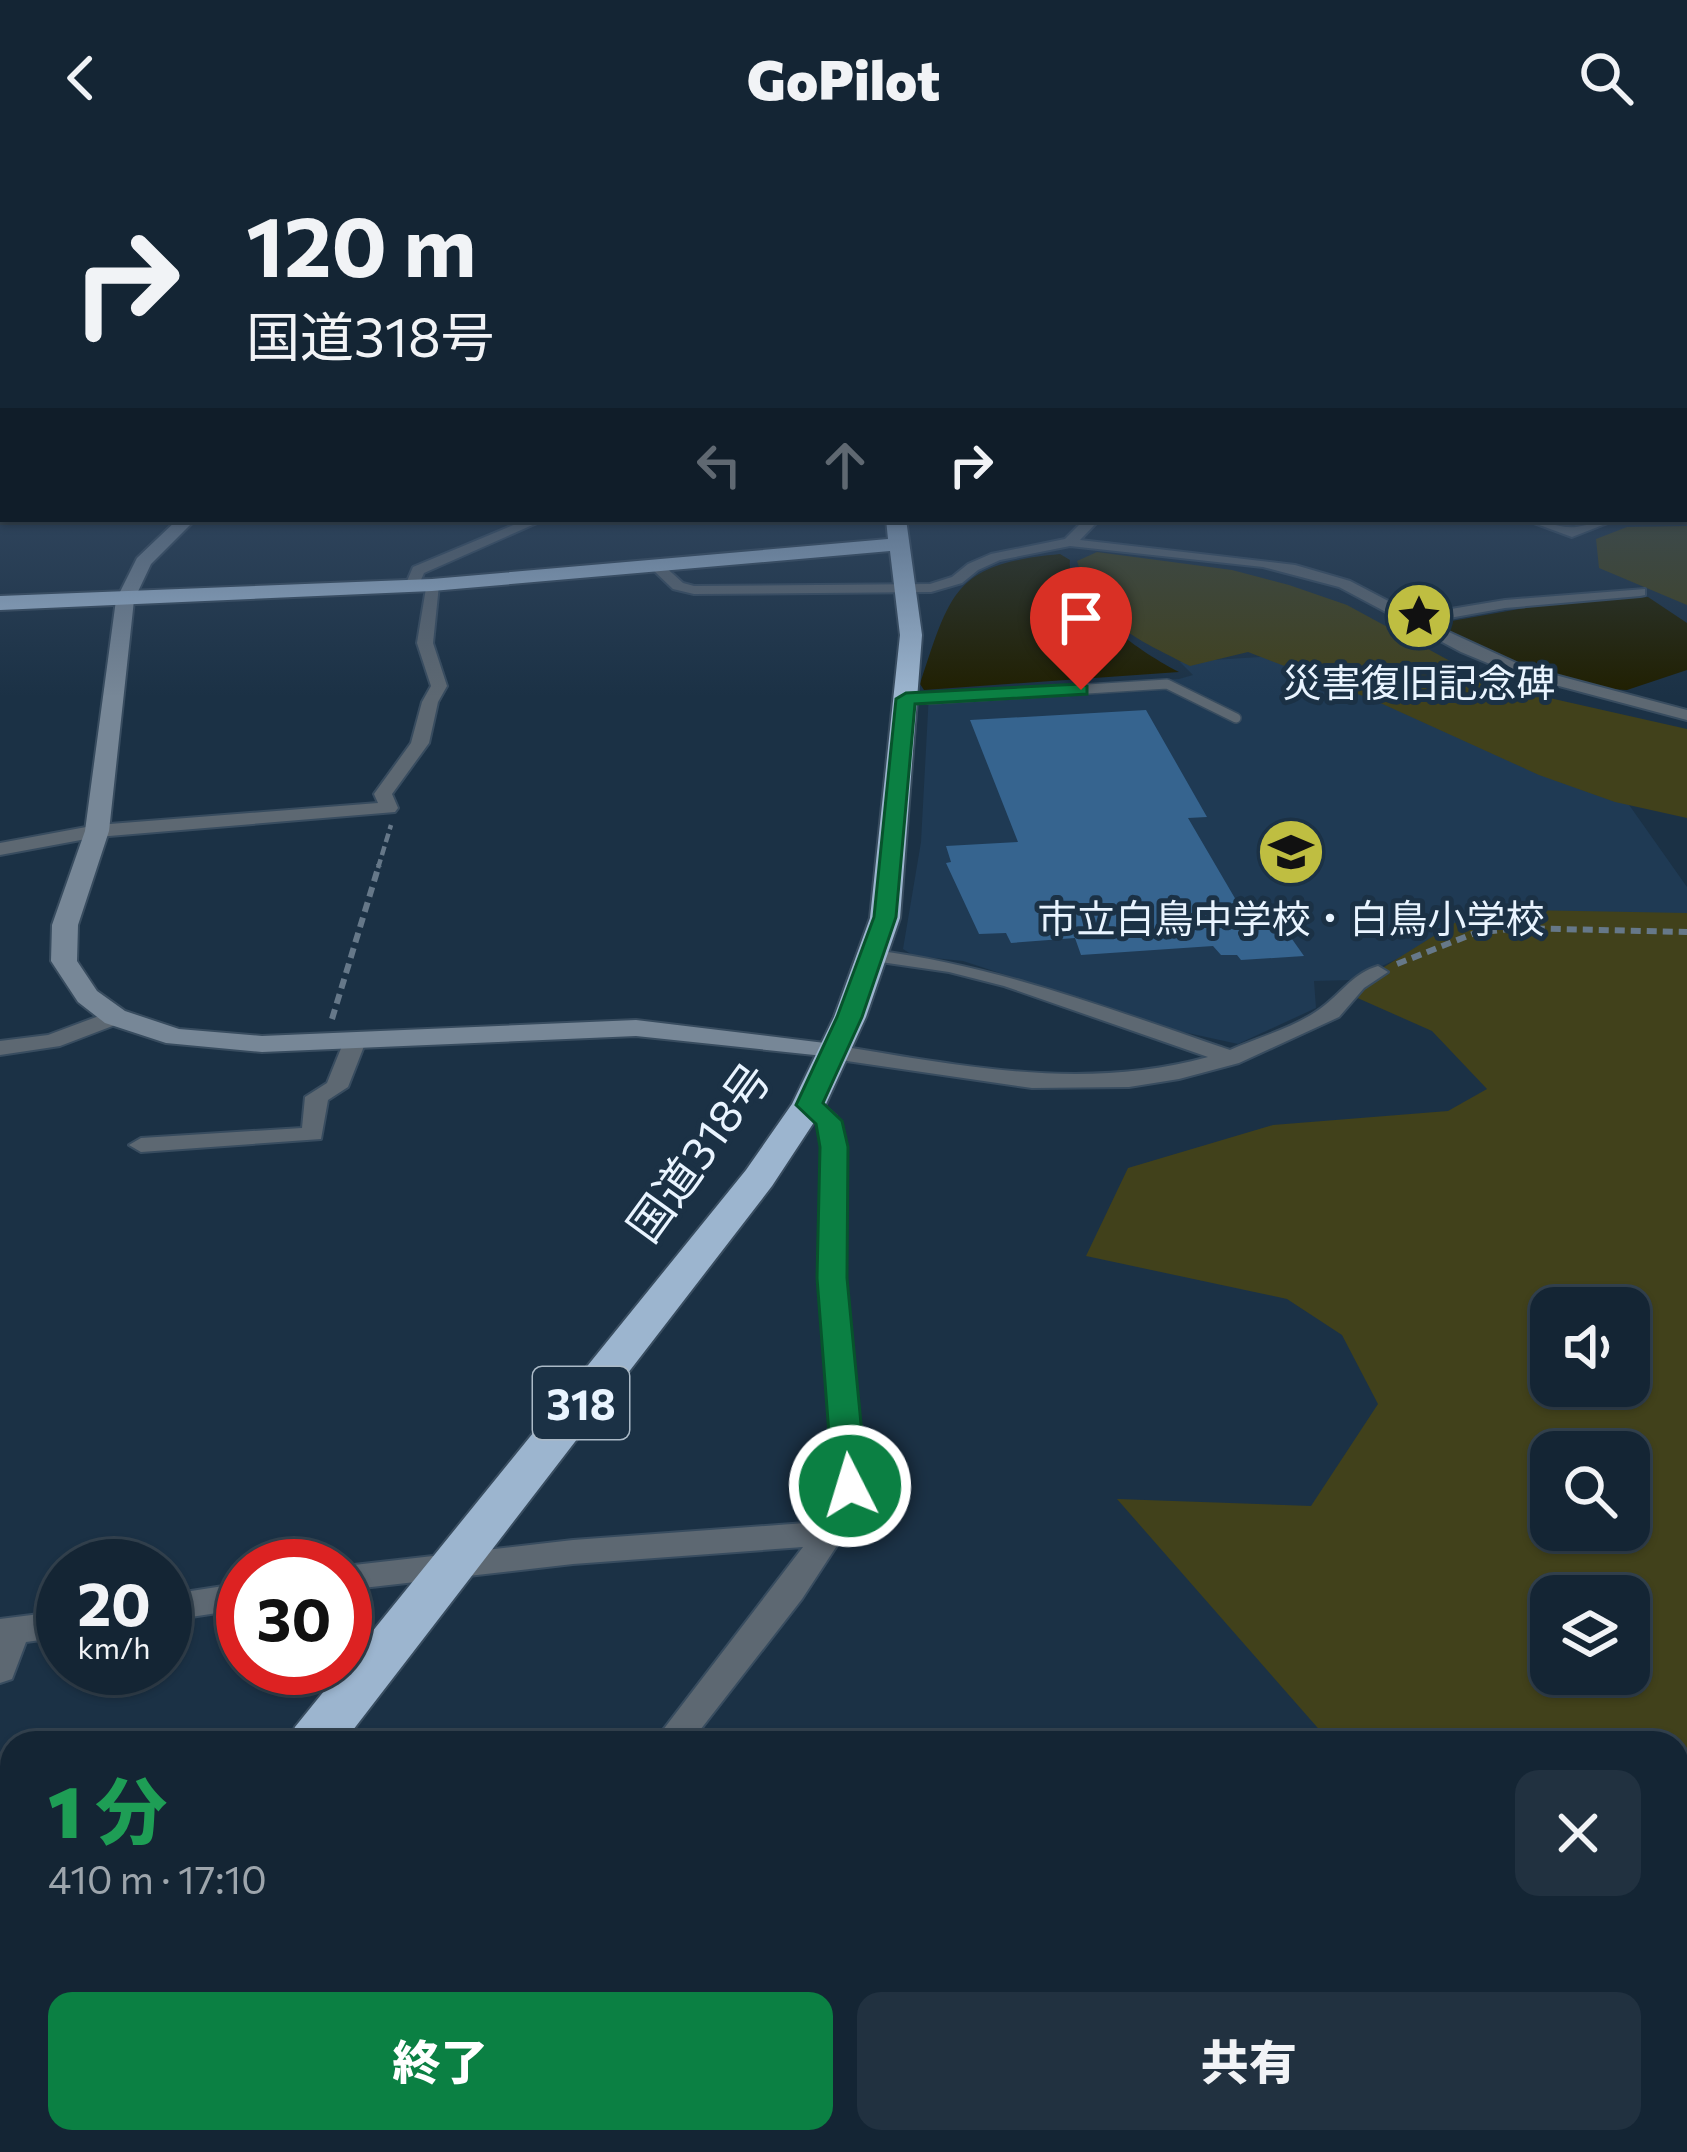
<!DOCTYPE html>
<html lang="ja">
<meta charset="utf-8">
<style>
body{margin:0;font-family:Commissioner,"Noto Sans JP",sans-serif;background:#213140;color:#f1f3f6;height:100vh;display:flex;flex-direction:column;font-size:45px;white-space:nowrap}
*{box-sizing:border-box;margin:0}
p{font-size:39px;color:#9da5ac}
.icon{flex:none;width:66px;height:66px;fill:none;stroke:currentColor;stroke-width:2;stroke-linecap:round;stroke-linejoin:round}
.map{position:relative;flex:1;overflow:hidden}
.panel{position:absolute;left:0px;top:1575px;width:1689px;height:423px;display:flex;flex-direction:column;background:#142534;border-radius:36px 36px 0 0;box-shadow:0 3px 9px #0004,0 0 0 3px #33424f}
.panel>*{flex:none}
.banner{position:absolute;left:0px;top:0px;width:1689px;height:366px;box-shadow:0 3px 9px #0004,0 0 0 3px #33424f;background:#142534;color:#f1f3f6;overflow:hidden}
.controls{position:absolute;left:1530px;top:1131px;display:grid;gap:24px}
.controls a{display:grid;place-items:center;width:120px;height:120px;border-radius:24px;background:#142534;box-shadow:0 3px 9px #0004,0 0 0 3px #33424f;font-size:60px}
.speed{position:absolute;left:36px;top:1383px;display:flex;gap:24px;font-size:60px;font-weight:700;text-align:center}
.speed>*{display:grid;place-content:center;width:156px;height:156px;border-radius:50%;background:#142534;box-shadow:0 3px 9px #0004,0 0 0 3px #33424f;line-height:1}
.speed small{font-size:30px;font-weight:400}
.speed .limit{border:18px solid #d22;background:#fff;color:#111}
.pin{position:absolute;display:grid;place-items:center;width:102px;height:102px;color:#fff;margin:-123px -51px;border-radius:50% 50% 50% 0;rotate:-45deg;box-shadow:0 0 12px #0007}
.pin .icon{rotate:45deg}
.me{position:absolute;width:132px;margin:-66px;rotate:355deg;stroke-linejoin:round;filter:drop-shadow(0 0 9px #0008)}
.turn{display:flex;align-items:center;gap:42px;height:252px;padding:0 48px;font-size:54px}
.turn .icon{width:156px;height:156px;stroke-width:2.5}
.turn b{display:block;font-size:84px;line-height:102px}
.lanes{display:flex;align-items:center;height:114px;padding:0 48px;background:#0003;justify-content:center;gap:60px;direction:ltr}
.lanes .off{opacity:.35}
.round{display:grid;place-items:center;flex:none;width:126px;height:126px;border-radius:24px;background:#213140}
.summary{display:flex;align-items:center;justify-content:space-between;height:204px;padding:0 48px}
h1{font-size:72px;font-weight:800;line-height:90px;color:#1e9e55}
.action{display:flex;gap:24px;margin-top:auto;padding:24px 48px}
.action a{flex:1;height:138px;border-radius:24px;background:#0b8043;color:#fff;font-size:48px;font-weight:800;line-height:138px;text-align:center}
.action a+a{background:#213140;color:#f1f3f6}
header{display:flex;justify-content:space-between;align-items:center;height:156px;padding:0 48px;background:#142534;font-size:54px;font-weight:800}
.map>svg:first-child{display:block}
.built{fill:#1f3a54}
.green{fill:#41411b;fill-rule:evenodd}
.water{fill:#201f00}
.building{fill:#36648f}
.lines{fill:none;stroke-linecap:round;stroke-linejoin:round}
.lane-casing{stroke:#384c5f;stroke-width:12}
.street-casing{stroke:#384c5f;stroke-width:4}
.secondary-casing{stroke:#384c5f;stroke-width:4}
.highway-casing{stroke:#384c5f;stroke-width:4}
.path-far1{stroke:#667889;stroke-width:4.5;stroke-dasharray:9 4.5;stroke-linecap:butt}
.path{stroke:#667889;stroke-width:6;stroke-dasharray:10 6;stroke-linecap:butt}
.lane{stroke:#5d6872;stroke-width:9}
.street{fill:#5d6872;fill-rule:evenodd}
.secondary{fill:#778797;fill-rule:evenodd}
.highway{fill:#9cb5cf;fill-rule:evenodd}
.route{fill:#0b8043;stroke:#07532c;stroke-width:3}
.labels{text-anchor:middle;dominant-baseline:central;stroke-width:10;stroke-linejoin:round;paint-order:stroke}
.far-poi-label{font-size:39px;fill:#e9f4ff;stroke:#1b3145}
.shield{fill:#1b3145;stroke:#abbac7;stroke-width:3}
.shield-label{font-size:42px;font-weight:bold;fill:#e9f4ff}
.street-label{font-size:45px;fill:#e9f4ff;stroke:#1b3145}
</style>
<header><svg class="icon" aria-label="back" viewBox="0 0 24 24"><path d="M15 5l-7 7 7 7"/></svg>GoPilot<svg class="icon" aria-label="search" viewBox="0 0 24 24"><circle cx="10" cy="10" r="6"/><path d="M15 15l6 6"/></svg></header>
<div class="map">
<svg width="1687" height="1996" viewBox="0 0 1687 1996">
<rect width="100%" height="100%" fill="#1b3145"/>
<path class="built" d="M1276 500 1615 629 1687 731V770L1448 779 1352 824 1314 825 1316 852 1238 888 1174 874 963 805 914 800 903 793 921 686 929 537 1179 523 1193 519 1180 506Z"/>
<path class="green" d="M1687 370V449L1599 412 1596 383 1627 371Z
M1097 396 1232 414 1289 429 1347 449 1496 530 1687 573V662L1615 646 1539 619 1376 545 1248 496 1190 510C1136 482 1096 468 1077 405Z
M1477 753 1687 757V1996H1425L1428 1986H1677V1587H1331L1117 1343 1311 1350 1378 1248 1342 1179 1287 1143 1086 1100 1128 1012 1273 969 1448 955 1487 933 1432 875 1344 836ZM1551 1152H1629V1230H1551ZM1551 1296H1629V1374H1551ZM1551 1440H1629V1518H1551Z"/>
<path class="water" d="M1060 398 1070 404C1065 446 1145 499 1179 516L924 534 920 528C951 434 955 408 1060 398Z
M1648 441 1687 467V514L1627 534 1609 533 1535 514 1429 469 1542 449Z"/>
<path class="building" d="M1146 554 1207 661 1188 662 1250 768 1280 766 1304 800 1241 804 1237 799H1221L1213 790 1081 799 1075 782 1011 787 1006 777 979 778 946 707 951 706 946 690 1018 686 970 564Z"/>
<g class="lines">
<defs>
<path id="lane" d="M928 543 1167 528 1236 562"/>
<path id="street" d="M1686 303 1687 304V312L1686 311Z
M1686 325H1687V333H1686Z
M1686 356H1687V364L1682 363H1686Z
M528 363H546L424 417 417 433 405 430 413 411Z
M1085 363H1100L1080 384 1295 409 1350 425 1415 459 1505 444 1645 433V439L1640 440 1505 452 1427 466 1525 511 1687 554V564L1514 518 1461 496 1339 431 1263 411 1070 390 1000 404 978 414 962 427 931 436 694 438 673 433 650 411 662 408 683 427 694 430 930 428 952 421 968 408 991 398 1065 383Z
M1523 363C1541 363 1560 373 1576 371 1591 369 1602 363 1618 363L1572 381Z
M427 426 439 429 433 487 447 530 438 546 429 587 392 638 398 652 395 656 97 681 0 699V687L97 669 378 647 374 638 411 587 422 546 431 530 417 487Z
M874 794C1002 811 1109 853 1230 894 1259 881 1300 870 1325 849 1344 834 1354 817 1378 810L1388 816 1364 832 1339 861 1239 907 1179 923 1129 931 1032 932 833 903 822 896 833 889C958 909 1082 936 1208 901L1004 830 949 816 867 804 864 800 867 796Z
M115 854 126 861 123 866 60 890 0 899V885L48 879Z
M355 878 366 885 348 931 328 944 321 983 141 996 129 989 141 982 302 972 305 941 327 927 344 885Z
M809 941 817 943 836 960 846 991 845 1122 865 1330 840 1385 802 1443 690 1587H653L803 1391 573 1408 345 1434V1410L573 1384 819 1366 835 1330 819 1122 822 991 817 967 797 948Z
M243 1427V1453L165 1465V1439Z
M63 1455V1481L26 1486 12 1523 0 1527V1463Z
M0 1934 12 1939V1983L0 1978Z
M415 1986H457L453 1996H411Z
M720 1986H760L763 1996H723Z"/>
<path id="secondary" d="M178 363H196L151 408 134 444 109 675 78 769 77 805 97 835 125 855 179 873 262 880 636 864 833 888 847 896 843 902 636 880 262 896 166 887 105 867 78 846 51 805 52 769 85 675 116 444 137 402Z"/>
<path id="highway" d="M886 363H906L922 479 900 762 866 861 826 948 772 1030 343 1587H288L295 1571 746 1014 792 948 834 861 870 762 900 479 890 395 432 435 0 454V440L432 423 888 383Z
M44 1986H108L103 1996H40Z"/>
</defs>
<use href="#lane" class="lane-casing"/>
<use href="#street" class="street-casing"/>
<use href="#secondary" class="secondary-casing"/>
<use href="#highway" class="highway-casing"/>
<path class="path-far1" d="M378 712 391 669"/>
<path class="path" d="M1397 808 1475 777 1518 772 1687 776
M332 863 379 709"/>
<use href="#lane" class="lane"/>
<use href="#street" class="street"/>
<use href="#secondary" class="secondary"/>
<use href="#highway" class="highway"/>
</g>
<linearGradient id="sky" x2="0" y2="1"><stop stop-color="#0f1b26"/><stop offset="0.48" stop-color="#394e68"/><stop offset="1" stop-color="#394e68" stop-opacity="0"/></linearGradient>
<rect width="1687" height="541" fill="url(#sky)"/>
<path class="route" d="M1081 528 1087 530V538L915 548 896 761 862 861 823 947 842 965 848 991 847 1122 867 1330 862 1340 850 1343 838 1340 833 1330 817 1122 820 991 816 968 796 949 837 861 874 761 896 543 906 537Z"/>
<defs>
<symbol id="sight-disc" viewBox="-11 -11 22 22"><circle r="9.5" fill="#bfbe41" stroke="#1b3145"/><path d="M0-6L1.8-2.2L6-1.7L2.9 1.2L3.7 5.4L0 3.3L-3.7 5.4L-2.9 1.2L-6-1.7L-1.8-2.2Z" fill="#111"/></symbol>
<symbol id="school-disc" viewBox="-11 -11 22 22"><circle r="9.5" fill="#bfbe41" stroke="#1b3145"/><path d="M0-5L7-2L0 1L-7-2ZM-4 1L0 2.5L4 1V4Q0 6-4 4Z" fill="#111"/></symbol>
</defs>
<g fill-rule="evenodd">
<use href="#sight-disc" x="1381" y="422" width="76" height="76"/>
<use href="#school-disc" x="1253" y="658" width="76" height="76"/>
</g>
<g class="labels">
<g class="far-poi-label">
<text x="1419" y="525">災害復旧記念碑</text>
<text x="1291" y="761">市立白鳥中学校・白鳥小学校</text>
</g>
<rect class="shield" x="533" y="1211" width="96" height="72" rx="9"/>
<g class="shield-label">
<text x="581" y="1247">318</text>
</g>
<g class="street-label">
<text transform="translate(697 995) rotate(-54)">国道318号</text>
</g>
</g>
</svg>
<div class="controls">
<a><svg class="icon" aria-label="sound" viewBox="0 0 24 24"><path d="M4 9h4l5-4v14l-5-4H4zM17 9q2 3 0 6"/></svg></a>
<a><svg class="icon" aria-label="search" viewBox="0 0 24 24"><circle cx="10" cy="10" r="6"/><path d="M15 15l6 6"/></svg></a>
<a><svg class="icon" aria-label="layers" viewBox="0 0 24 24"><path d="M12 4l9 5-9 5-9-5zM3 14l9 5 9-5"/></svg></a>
</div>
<div class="speed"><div>20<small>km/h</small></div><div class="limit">30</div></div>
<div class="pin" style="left:1081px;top:534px;background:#d93025"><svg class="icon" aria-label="arrive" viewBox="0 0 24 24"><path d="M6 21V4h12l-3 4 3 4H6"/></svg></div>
<svg class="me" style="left:850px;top:1330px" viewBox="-20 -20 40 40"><circle r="17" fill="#0b8043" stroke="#fff" stroke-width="3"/><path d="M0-11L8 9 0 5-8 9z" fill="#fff"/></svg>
<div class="banner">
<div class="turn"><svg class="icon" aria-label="right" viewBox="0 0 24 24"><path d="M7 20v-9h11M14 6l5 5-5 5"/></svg><div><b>120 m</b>国道318号</div></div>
<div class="lanes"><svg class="icon off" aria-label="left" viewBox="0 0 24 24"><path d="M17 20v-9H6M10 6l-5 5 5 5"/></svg><svg class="icon off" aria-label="ahead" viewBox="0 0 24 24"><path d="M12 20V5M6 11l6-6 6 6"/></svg><svg class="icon" aria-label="right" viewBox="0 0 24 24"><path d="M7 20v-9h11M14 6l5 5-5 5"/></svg></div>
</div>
<section class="panel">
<div class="summary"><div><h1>1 分</h1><p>410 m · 17:10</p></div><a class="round"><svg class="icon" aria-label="close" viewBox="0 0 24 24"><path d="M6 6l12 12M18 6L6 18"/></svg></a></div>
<div class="action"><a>終了</a><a>共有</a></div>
</section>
</div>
